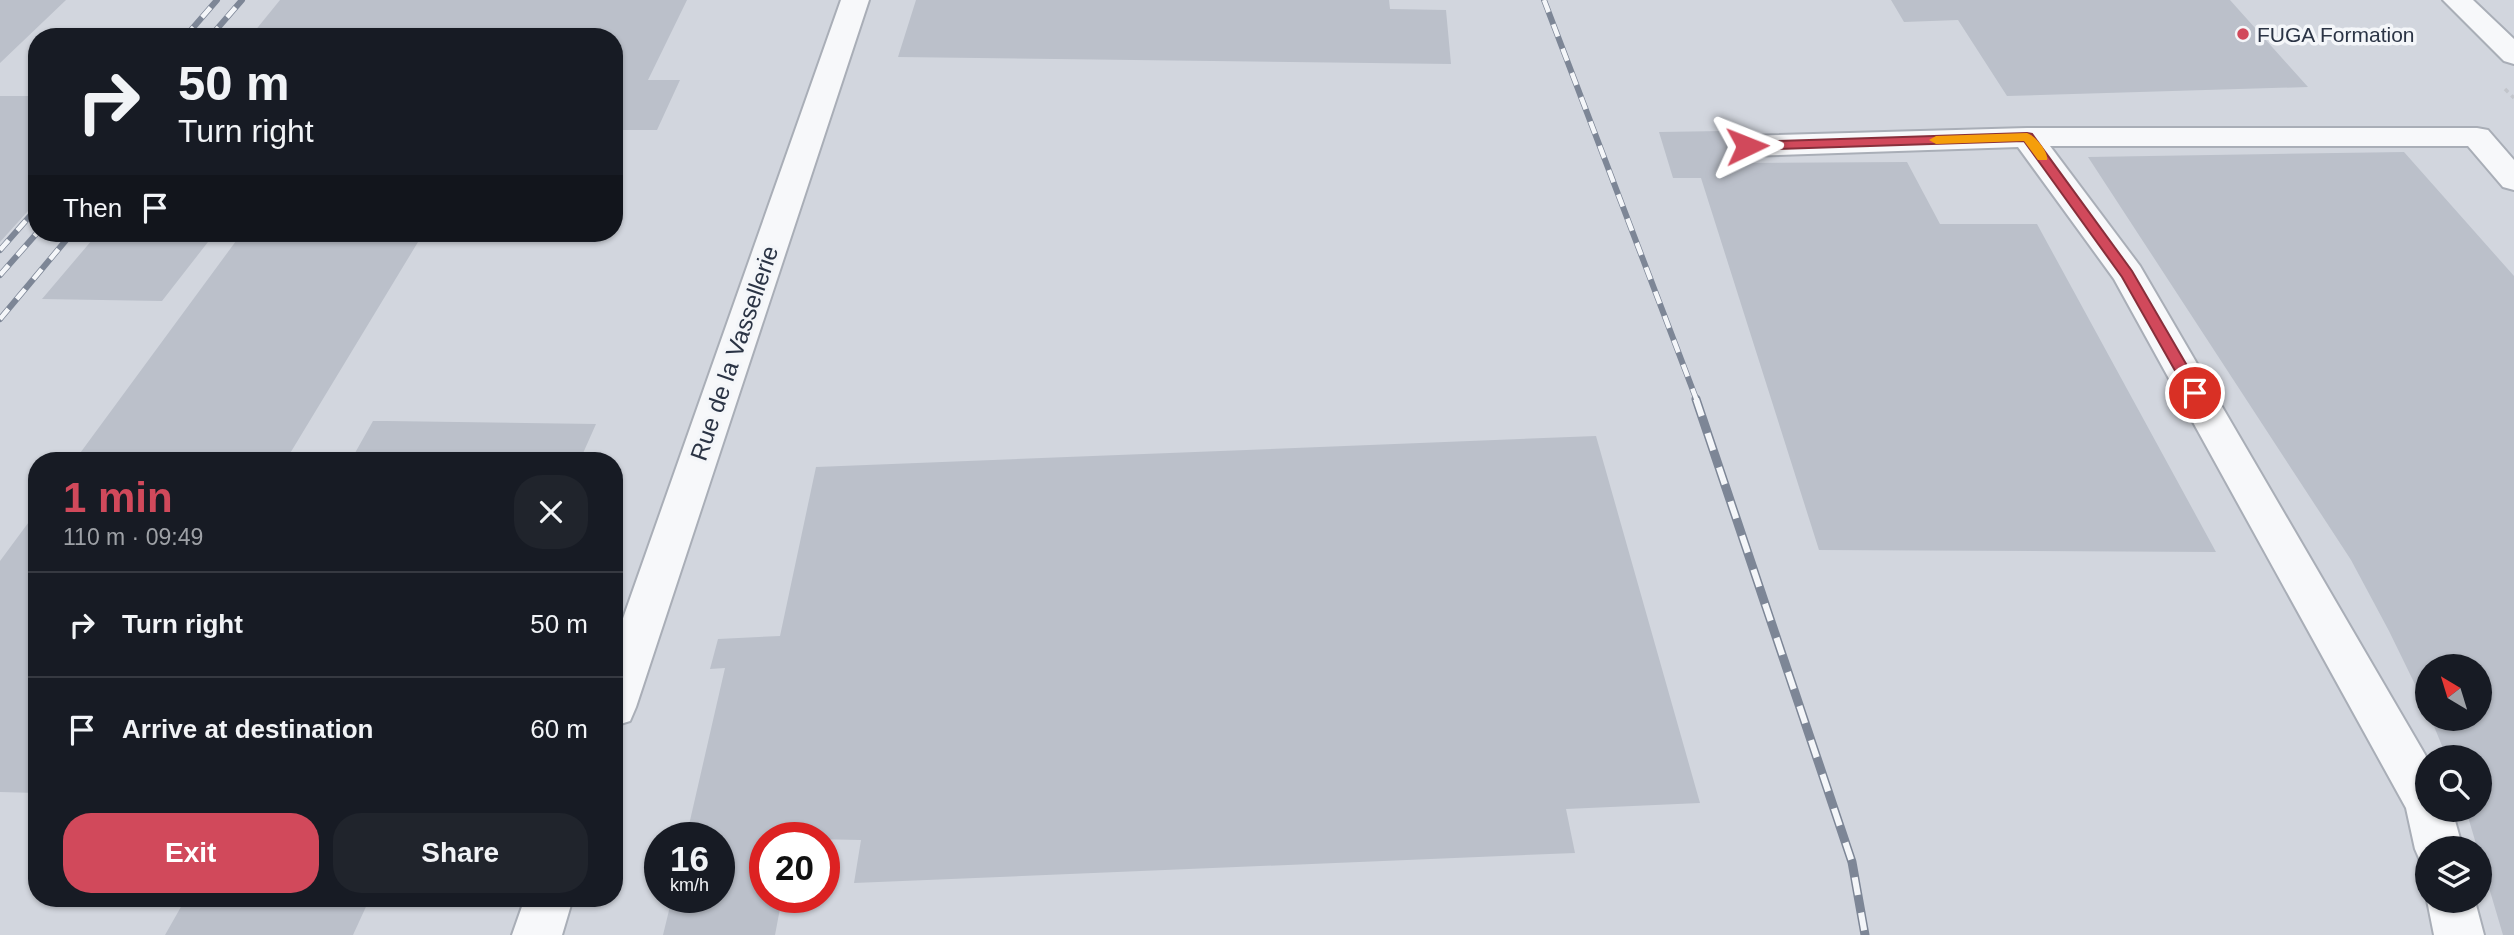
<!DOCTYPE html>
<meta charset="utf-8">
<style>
body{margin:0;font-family:Arial,sans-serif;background:#20242c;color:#f1f3f6;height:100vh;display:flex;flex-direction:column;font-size:26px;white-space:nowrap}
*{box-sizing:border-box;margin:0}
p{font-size:23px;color:#9ea1a6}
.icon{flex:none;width:38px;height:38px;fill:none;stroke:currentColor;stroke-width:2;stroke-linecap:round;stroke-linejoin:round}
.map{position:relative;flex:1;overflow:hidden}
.panel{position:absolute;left:28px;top:452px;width:595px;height:455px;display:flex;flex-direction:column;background:#171b24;border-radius:28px;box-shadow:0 2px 5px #0004}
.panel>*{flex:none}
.banner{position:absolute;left:28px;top:28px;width:595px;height:214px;border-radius:28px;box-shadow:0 2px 5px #0004;background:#171b24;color:#f1f3f6;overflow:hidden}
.needle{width:46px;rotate:322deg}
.buttons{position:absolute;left:2415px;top:654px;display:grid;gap:14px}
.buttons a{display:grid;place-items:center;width:77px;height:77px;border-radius:50%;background:#171b24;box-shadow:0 2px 5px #0004;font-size:35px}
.speed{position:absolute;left:644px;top:822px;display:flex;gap:14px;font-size:35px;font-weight:700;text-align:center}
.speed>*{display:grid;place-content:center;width:91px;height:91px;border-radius:50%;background:#171b24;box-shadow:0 2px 5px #0004;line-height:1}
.speed small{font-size:18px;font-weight:400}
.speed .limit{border:10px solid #d22;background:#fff;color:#111}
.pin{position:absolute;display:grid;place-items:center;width:60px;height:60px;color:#fff;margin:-30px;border:4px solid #fff;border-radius:50%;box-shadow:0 2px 7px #0007}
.me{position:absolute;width:77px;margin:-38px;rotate:88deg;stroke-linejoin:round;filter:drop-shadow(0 0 5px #0008)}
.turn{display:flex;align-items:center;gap:24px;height:147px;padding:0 35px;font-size:32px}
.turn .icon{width:91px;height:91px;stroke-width:2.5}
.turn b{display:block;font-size:49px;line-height:60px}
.then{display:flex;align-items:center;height:66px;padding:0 35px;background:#0003;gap:14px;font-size:26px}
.round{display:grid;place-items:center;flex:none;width:74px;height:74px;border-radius:28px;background:#20242c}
.overview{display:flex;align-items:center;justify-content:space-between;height:119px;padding:0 35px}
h1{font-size:42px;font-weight:700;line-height:52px;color:#d1495b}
.action{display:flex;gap:14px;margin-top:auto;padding:14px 35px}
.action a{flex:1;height:80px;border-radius:28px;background:#d1495b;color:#fff;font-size:28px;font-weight:700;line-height:80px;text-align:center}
.action a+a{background:#20242c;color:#f1f3f6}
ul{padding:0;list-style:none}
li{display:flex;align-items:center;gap:21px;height:105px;padding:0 35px;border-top:2px solid #363941}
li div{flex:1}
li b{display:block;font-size:26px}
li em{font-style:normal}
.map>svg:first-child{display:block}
.built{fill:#d2d6de;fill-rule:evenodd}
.building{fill:#bbc0ca}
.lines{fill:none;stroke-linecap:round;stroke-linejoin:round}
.minor-casing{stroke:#a9aeb7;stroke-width:4}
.path{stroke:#c2c5cb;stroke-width:3.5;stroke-dasharray:4.5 4.5;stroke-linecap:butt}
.minor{fill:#f7f8fa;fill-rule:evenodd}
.rail-far1-casing{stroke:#7d8696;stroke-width:6}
.rail-casing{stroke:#7d8696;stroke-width:9}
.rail-far1{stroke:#f4f6f9;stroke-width:4.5;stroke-dasharray:13;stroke-linecap:butt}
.rail{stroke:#f4f6f9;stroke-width:6;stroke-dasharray:18;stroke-linecap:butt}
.route{fill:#d1495b;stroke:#882f3b;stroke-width:2}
.slow{fill:#f59e0b}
.poi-dot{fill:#d1495b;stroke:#f4f6f9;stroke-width:2.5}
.labels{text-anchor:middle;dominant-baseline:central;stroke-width:7;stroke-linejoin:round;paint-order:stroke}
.far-poi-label{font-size:21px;fill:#2b3445;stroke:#f4f6f9;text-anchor:start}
.street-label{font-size:24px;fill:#2b3445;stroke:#f4f6f9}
</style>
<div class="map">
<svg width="2514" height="935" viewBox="0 0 2514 935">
<rect width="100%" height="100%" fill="#e4e7ec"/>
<path class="built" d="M0 0H2514V935H0ZM37 37H614V233H37ZM37 460H614V898H37ZM2427 667H2480V719H2427ZM2427 758H2480V810H2427ZM660 838H719V898H660ZM765 838H824V898H765ZM2427 849H2480V901H2427Z"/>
<path class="building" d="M0 0H66L0 63Z
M280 0H687L648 80H680L657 130H614V37H250Z
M916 0H1389L1390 9 1446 10 1451 64 898 57Z
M1891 0H2230L2308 87 2007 96 1958 20 1904 22Z
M0 96H37V201L0 242Z
M1723 131 1736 163 1907 162 1940 224H2037L2216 552 1819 550 1701 178H1673L1659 132Z
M2404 152 2514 276V935H2503L2466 810H2480V758H2447L2431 719H2480V667H2427V709L2389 631 2351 560 2088 157Z
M98 233H215L162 301 42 299Z
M236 241 418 242 286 460H75Z
M373 421H387L596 424 580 460H351Z
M1596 436 1700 803 1566 809 1575 853 854 883 861 840 765 838V898H782L775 935H663L672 898H719V838H686L725 668 710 669 718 639 780 636 816 467Z
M37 511V793L0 792V561Z
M186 898H370L353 935H165Z"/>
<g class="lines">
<defs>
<path id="minor" d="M841 0H869L636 707 630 721 614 726V644Z
M2443 0H2473L2514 39V64L2504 61Z
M2027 128H2477L2488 130 2514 160V190L2503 187 2468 146H2050L2140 266 2427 758V810H2452L2463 849H2427V867L2422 865 2415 849 2406 808 2114 279 2018 147 1747 156 1736 153 1731 146 1736 139 1747 136Z
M525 898H573L562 935H512Z
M2427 900 2475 901 2484 935H2434Z"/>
</defs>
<use href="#minor" class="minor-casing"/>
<path class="path" d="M2505 89 2514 98"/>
<use href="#minor" class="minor"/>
<defs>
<path id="rail-far1" d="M1544 0 1697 401
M185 37 217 0
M210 37 242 0
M0 250 37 208
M0 275 37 233
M0 319 72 233"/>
<path id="rail" d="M1696 399 1852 862 1865 935"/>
</defs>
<use href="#rail-far1" class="rail-far1-casing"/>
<use href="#rail" class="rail-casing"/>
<use href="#rail-far1" class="rail-far1"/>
<use href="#rail" class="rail"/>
</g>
<path class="route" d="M2027 133 2032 134 2132 271 2203 393 2201 397H2190L2122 277 2024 141 1747 150 1741 146 1747 142Z"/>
<path class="slow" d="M2027 133C2036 136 2049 153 2047 160H2038L2024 141 1936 144 1929 140 1936 136Z"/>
<circle class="poi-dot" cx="2243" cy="34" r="7"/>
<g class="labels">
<g class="far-poi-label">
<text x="2257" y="34">FUGA Formation</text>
</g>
<g class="street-label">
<text transform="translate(734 353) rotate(-71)">Rue de la Vassellerie</text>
</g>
</g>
</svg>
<div class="buttons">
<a><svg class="needle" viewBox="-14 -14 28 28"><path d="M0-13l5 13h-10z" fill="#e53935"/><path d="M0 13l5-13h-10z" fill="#9ea1a6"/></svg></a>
<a><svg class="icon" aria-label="search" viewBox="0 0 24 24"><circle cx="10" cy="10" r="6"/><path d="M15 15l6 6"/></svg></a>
<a><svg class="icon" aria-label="layers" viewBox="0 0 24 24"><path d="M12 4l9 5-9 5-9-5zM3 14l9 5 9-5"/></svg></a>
</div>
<div class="speed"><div>16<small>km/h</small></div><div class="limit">20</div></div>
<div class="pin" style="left:2195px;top:393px;background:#d93025"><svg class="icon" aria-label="arrive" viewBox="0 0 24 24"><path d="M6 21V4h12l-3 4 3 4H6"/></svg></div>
<svg class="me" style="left:1747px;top:146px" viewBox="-20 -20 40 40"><path d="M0-17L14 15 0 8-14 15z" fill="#d1495b" stroke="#fff" stroke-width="4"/></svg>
<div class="banner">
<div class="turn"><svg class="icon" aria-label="right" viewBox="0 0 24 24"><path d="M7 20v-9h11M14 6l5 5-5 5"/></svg><div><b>50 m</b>Turn right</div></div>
<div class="then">Then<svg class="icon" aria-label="arrive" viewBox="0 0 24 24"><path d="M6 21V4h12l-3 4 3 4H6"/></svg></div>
</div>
<section class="panel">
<div class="overview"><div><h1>1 min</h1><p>110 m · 09:49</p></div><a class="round"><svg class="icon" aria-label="close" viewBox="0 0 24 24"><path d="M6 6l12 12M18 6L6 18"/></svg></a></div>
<ul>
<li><svg class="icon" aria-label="right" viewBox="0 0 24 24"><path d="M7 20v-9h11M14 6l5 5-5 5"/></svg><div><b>Turn right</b></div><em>50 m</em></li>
<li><svg class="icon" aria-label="arrive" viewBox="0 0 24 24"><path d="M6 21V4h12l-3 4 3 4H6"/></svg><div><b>Arrive at destination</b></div><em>60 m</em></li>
</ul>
<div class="action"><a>Exit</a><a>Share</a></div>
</section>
</div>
